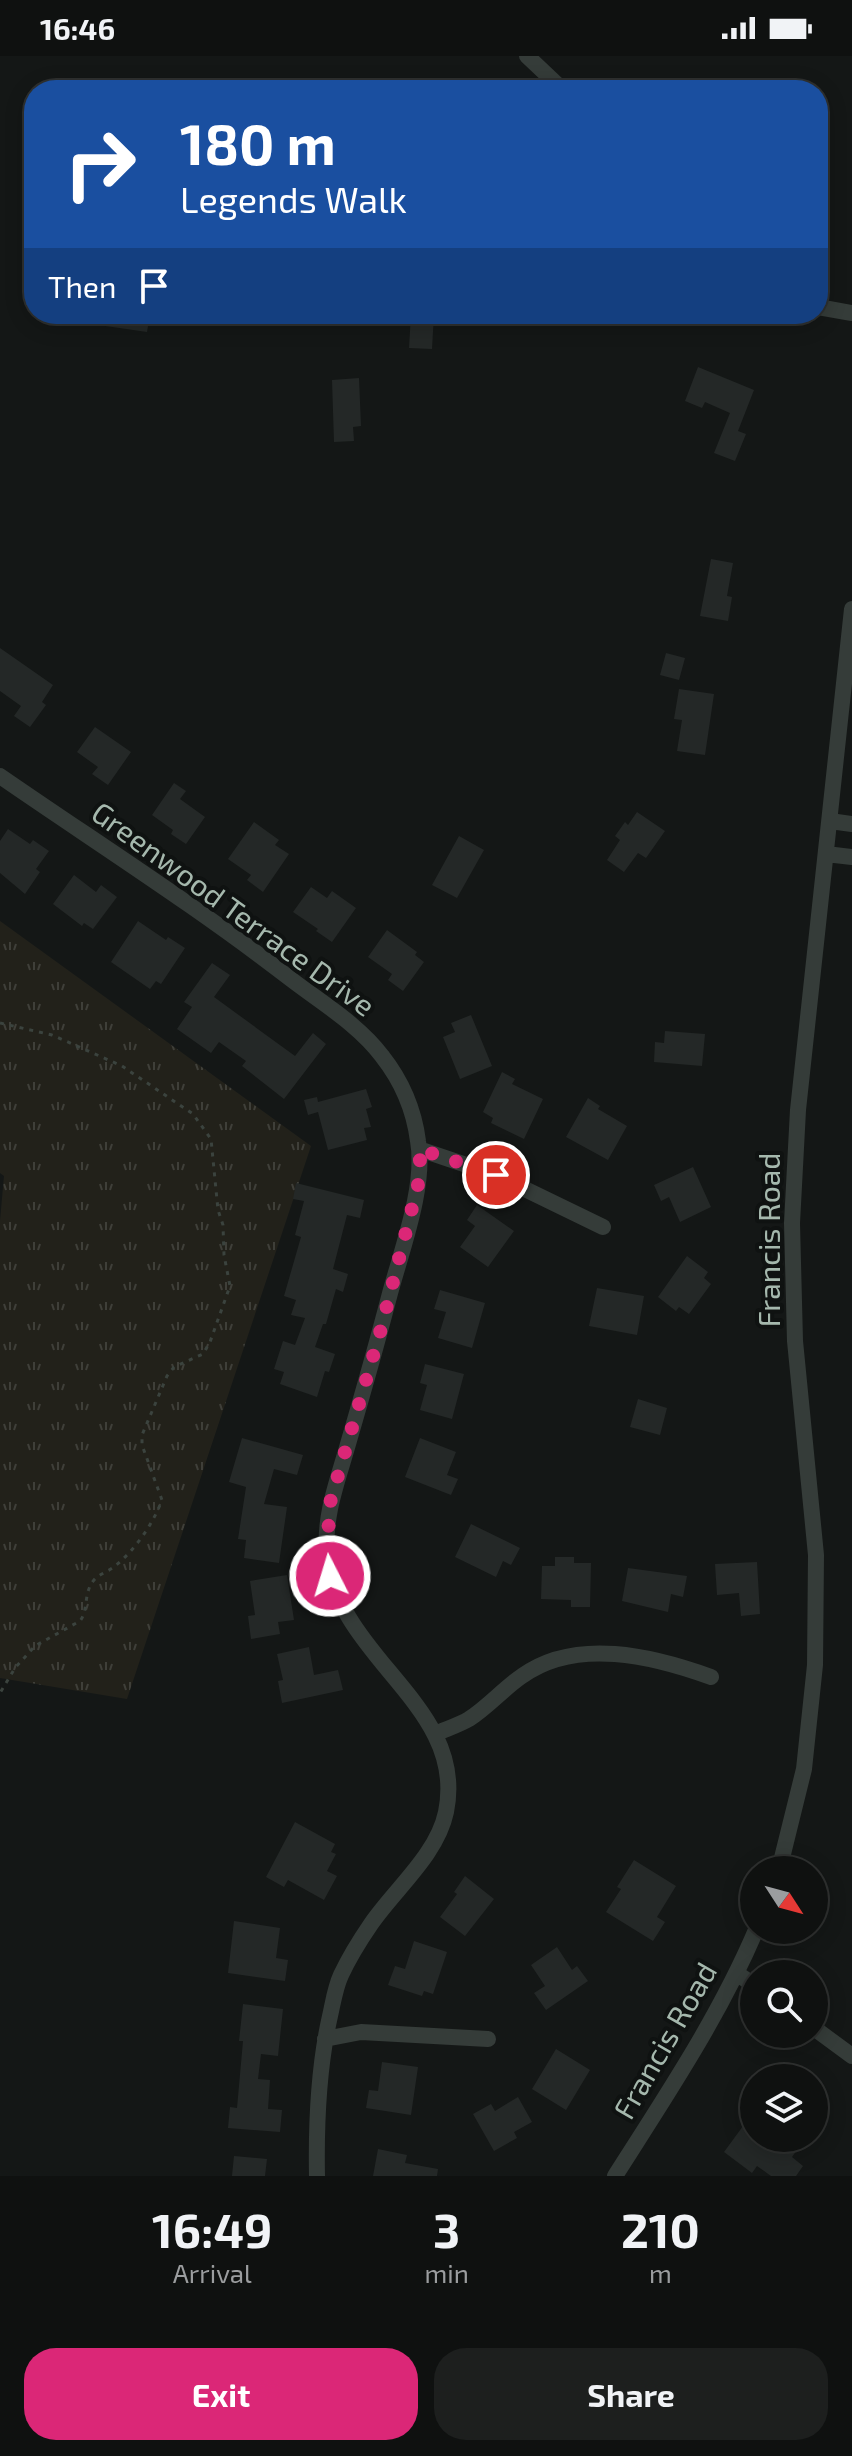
<!DOCTYPE html>
<style>
body{margin:0;font-family:"Exo 2",sans-serif;background:#1d1f1e;color:#f1f3f6;height:100vh;display:flex;flex-direction:column;font-size:30px;white-space:nowrap}
*{box-sizing:border-box;margin:0}
p{font-size:26px;color:#9b9d9f}
.icon{flex:none;width:44px;height:44px;fill:none;stroke:currentColor;stroke-width:2;stroke-linecap:round;stroke-linejoin:round}
.map{position:relative;height:2120px;overflow:hidden}
.side{display:flex;flex-direction:column;background:#0f1110;flex:1}
.side>*{flex:none}
.guide{position:absolute;left:24px;top:24px;width:804px;height:244px;border-radius:32px;box-shadow:0 4px 20px #0003,0 0 0 2px #2f3130;background:#1a4fa0;color:#fff;overflow:hidden}
.needle{width:52px;rotate:126deg}
.buttons{position:absolute;left:740px;top:1800px;display:grid;gap:16px}
.buttons a{display:grid;place-items:center;width:88px;height:88px;border-radius:50%;background:#0f1110;box-shadow:0 4px 20px #0003,0 0 0 2px #2f3130;font-size:40px}
.pin{position:absolute;display:grid;place-items:center;width:68px;height:68px;color:#fff;margin:-34px;border:4px solid #fff;border-radius:50%;box-shadow:0 2px 8px #0007}
.me{position:absolute;width:88px;margin:-44px;rotate:355deg;stroke-linejoin:round;filter:drop-shadow(0 0 6px #0008)}
.turn{display:flex;align-items:center;gap:28px;height:168px;padding:0 24px;font-size:36px}
.turn .icon{width:104px;height:104px;stroke-width:2.5}
.turn b{display:block;font-size:56px;line-height:68px}
.then{display:flex;align-items:center;height:76px;padding:0 24px;background:#0003;gap:16px;font-size:30px}
.eta{display:flex;justify-content:space-evenly;align-items:center;height:136px;text-align:center}
.eta b{font-size:48px;font-weight:700;line-height:56px}
.cta{display:flex;gap:16px;margin-top:auto;padding:16px 24px}
.cta a{flex:1;height:92px;border-radius:32px;background:#db2777;color:#fff;font-size:32px;font-weight:700;line-height:92px;text-align:center}
.cta a+a{background:#1d1f1e;color:#f1f3f6}
.status{display:flex;justify-content:space-between;align-items:center;height:56px;padding:0 40px;background:#0f1110;direction:ltr}
.status svg{height:22px;fill:currentColor}
.map>svg:first-child{display:block}
.grass{fill:url(#grass-tufts)}
.building{fill:#242827}
.lines{fill:none;stroke-linecap:round;stroke-linejoin:round}
.path{stroke:#3b433e;stroke-width:3;stroke-dasharray:4 6;stroke-linecap:butt}
.minor{stroke:#353c39;stroke-width:16}
.route{stroke:#db2777;stroke-width:14;stroke-dasharray:0 25.2}
.labels{text-anchor:middle;dominant-baseline:central;stroke-width:8;stroke-linejoin:round;paint-order:stroke}
.street-label{font-size:30px;fill:#a5b8ad;stroke:#0f1211}
</style>
<div class="status"><b>16:46</b><svg viewBox="0 0 49 12"><path d="M0 12V9h3v3zM5 12V6h3v6zM10 12V3h3v9zM15 12V0h3v12zM26 1h20v11H26zM47 4h2v5h-2z"/></svg></div>
<div class="map">
<svg width="852" height="2120" viewBox="0 0 852 2120">
<defs>
<pattern id="grass-tufts" width="24" height="20" patternUnits="userSpaceOnUse" patternTransform="scale(2)"><rect width="24" height="20" fill="#22211a"/><path d="M3 7l-1-3M5 7V3M7 7l1-3M15 17l-1-3M17 17v-4M19 17l1-3" fill="none" stroke="#3f3f39"/></pattern>
</defs>
<rect width="100%" height="100%" fill="#141716"/>
<path class="grass" d="M0 865 311 1090 127 1643 0 1622V1165L4 1120 0 1117Z"/>
<path class="building" d="M79 258H150L147 276 78 266Z
M411 258H434L432 293 409 292Z
M698 311 754 334 738 375 746 378 735 405 714 397 730 357 705 346 702 352 685 345Z
M359 322 361 370 353 371 354 385 334 386 332 324Z
M711 503 733 507 727 540 732 541 728 565 700 560Z
M0 592 53 629 42 646 46 649 30 671 14 660 21 650 0 635Z
M666 597 685 602 679 624 660 619Z
M679 633 714 638 705 699 677 695 682 664 674 663Z
M95 671 131 696 108 729 92 718 98 711 77 696Z
M174 727 186 735 180 743 205 761 186 788 171 778 173 774 152 759Z
M637 756 665 775 646 802 638 797 624 816 607 804 620 784 615 780 625 766 628 769Z
M254 766 279 784 275 789 289 798 263 836 247 824 251 819 228 803Z
M8 773 30 788 33 784 49 795 36 813 40 816 25 838 0 817V785Z
M459 780 484 794 457 842 432 829Z
M74 819 96 836 101 829 117 841 93 873 84 867 82 870 53 848Z
M311 831 327 842 332 835 356 852 332 886 316 875 318 873 293 856Z
M138 865 166 884 168 881 185 892 161 928 156 925 150 933 111 906Z
M387 874 417 896 415 899 424 906 403 935 388 924 392 918 368 901Z
M212 907 230 919 214 941 295 1000 313 977 326 988 284 1043 242 1010 246 1005 219 986 211 997 177 973 192 951 184 946Z
M471 959 492 1010 460 1023 443 981 455 976 451 967Z
M665 975 705 978 702 1010 654 1006 655 986 664 987Z
M502 1016 515 1023 512 1028 543 1043 524 1083 491 1067 493 1062 483 1056Z
M366 1033 372 1051 366 1053 371 1071 364 1072 367 1084 328 1094 318 1056 308 1059 304 1044 317 1041 318 1046Z
M588 1042 600 1050 598 1053 627 1070 608 1104 566 1081Z
M693 1111 711 1151 680 1166 669 1141 661 1145 654 1129Z
M296 1127 364 1144 360 1162 347 1159 333 1213 348 1218 343 1236 336 1233 326 1268H323L315 1291 335 1298 329 1316 325 1315 317 1341 280 1328 284 1316 274 1313 283 1285 295 1289 305 1262 291 1259 296 1244 284 1240 301 1181 295 1179 304 1145 293 1143Z
M477 1149 514 1175 488 1211 460 1191 475 1170 467 1164Z
M687 1200 708 1216 704 1222 711 1228 689 1258 679 1251 676 1255 658 1241Z
M597 1232 644 1240 637 1279 589 1270Z
M440 1234 485 1247 472 1292 438 1282 446 1256 434 1253Z
M425 1308 464 1318 452 1363 420 1354 427 1329 420 1327Z
M638 1343 667 1352 660 1379 630 1371Z
M242 1382 303 1399 297 1419 274 1413 264 1448 287 1451 279 1507 244 1502 246 1484 238 1483 246 1431 229 1426Z
M420 1382 456 1396 447 1419 458 1423 451 1439 405 1421Z
M471 1468 520 1492 511 1509 503 1505 496 1521 455 1501Z
M555 1501H574V1507H591L590 1551H571V1544L541 1543 542 1510H555Z
M757 1506 760 1558 741 1560 739 1537 717 1539 715 1508Z
M628 1512 687 1520 683 1541 671 1538 668 1556 622 1545Z
M287 1519 294 1564 278 1566 280 1578 251 1583 248 1560 255 1559 250 1525Z
M309 1591 314 1619 338 1614 343 1634 282 1647 278 1625 283 1624 277 1598Z
M295 1766 335 1788 331 1796 336 1798 327 1815 337 1820 324 1844 288 1824 284 1831 266 1821Z
M634 1804 676 1830 657 1861 665 1866 653 1885 606 1856 621 1833 617 1831Z
M465 1820 494 1843 465 1880 440 1861 457 1838 454 1836Z
M234 1865 280 1872 276 1902 288 1904 285 1925 228 1917Z
M414 1885 447 1896 433 1938 424 1935 422 1940 388 1929 395 1910 405 1913Z
M557 1891 572 1914 577 1910 588 1925 546 1954 534 1937 545 1930 531 1909Z
M243 1948 283 1953 278 2000 261 1998 258 2023 270 2024 268 2053 282 2054 280 2076 228 2072 230 2051 237 2052 243 1985H239Z
M556 1993 590 2014 566 2054 532 2033Z
M382 2006 418 2011 411 2059 366 2052 369 2034 378 2035Z
M518 2041 532 2066 514 2076 517 2082 494 2095 473 2058 491 2048 495 2055Z
M754 2055V2082H787L799 2091 792 2101 803 2110 796 2120H771L757 2110 752 2117 724 2096Z
M378 2093 407 2099 405 2107 438 2113 437 2120H373Z
M234 2100 267 2103 265 2120H232Z"/>
<g class="lines">
<path class="path" d="M0 967 52 979 122 1010 193 1058 211 1083 218 1154 223 1169 224 1199 230 1230 210 1286 203 1298 174 1311 167 1320 142 1379V1389L162 1444C153 1468 135 1494 115 1510 108 1516 99 1518 94 1524 83 1537 89 1553 80 1565L35 1590 15 1612 0 1637"/>
<path class="minor" d="M527 0 563 34
M818 251 852 257
M0 720C97 787 198 851 292 924 322 947 359 969 382 1000 401 1024 414 1054 418 1085 426 1131 401 1195 389 1241 376 1291 362 1340 348 1388 338 1424 324 1458 327 1496 335 1603 468 1648 446 1756 437 1799 395 1833 371 1868 360 1884 349 1902 341 1919 335 1932 333 1947 330 1960 318 2013 316 2066 317 2120
M830 765 852 768
M826 798 852 801
M419 1093 496 1119 603 1171
M435 1678C446 1673 459 1669 469 1663 488 1651 503 1633 522 1620 576 1581 653 1600 711 1621
M779 1814 804 1713 815 1609 816 1499 795 1285 792 1167 798 1054 852 553
M736 1917 754 1929
M814 1972 852 2000
M325 1983 361 1976 488 1983
M615 2120C666 2040 719 1961 756 1874"/>
</g>
<g class="lines">
<path class="route" d="M330 1520 327 1496 330 1447 381 1273 421 1117 419 1093 496 1119"/>
</g>
<g class="labels">
<g class="street-label">
<text transform="translate(234 852) rotate(36)">Greenwood Terrace Drive</text>
<text transform="translate(768 1184) rotate(-90)">Francis Road</text>
<text transform="translate(664 1984) rotate(-60)">Francis Road</text>
</g>
</g>
</svg>
<div class="buttons">
<a><svg class="needle" viewBox="-14 -14 28 28"><path d="M0-13l5 13h-10z" fill="#e53935"/><path d="M0 13l5-13h-10z" fill="#9b9d9f"/></svg></a>
<a><svg class="icon" aria-label="search" viewBox="0 0 24 24"><circle cx="10" cy="10" r="6"/><path d="M15 15l6 6"/></svg></a>
<a><svg class="icon" aria-label="layers" viewBox="0 0 24 24"><path d="M12 4l9 5-9 5-9-5zM3 14l9 5 9-5"/></svg></a>
</div>
<div class="pin" style="left:496px;top:1119px;background:#d93025"><svg class="icon" aria-label="arrive" viewBox="0 0 24 24"><path d="M6 21V4h12l-3 4 3 4H6"/></svg></div>
<svg class="me" style="left:330px;top:1520px" viewBox="-20 -20 40 40"><circle r="17" fill="#db2777" stroke="#fff" stroke-width="3"/><path d="M0-11L8 9 0 5-8 9z" fill="#fff"/></svg>
<div class="guide">
<div class="turn"><svg class="icon" aria-label="right" viewBox="0 0 24 24"><path d="M7 20v-9h11M14 6l5 5-5 5"/></svg><div><b>180 m</b>Legends Walk</div></div>
<div class="then">Then<svg class="icon" aria-label="arrive" viewBox="0 0 24 24"><path d="M6 21V4h12l-3 4 3 4H6"/></svg></div>
</div>
</div>
<section class="side">
<div class="eta">
<div><b>16:49</b><p>Arrival</p></div>
<div><b>3</b><p>min</p></div>
<div><b>210</b><p>m</p></div>
</div>
<div class="cta"><a>Exit</a><a>Share</a></div>
</section>
